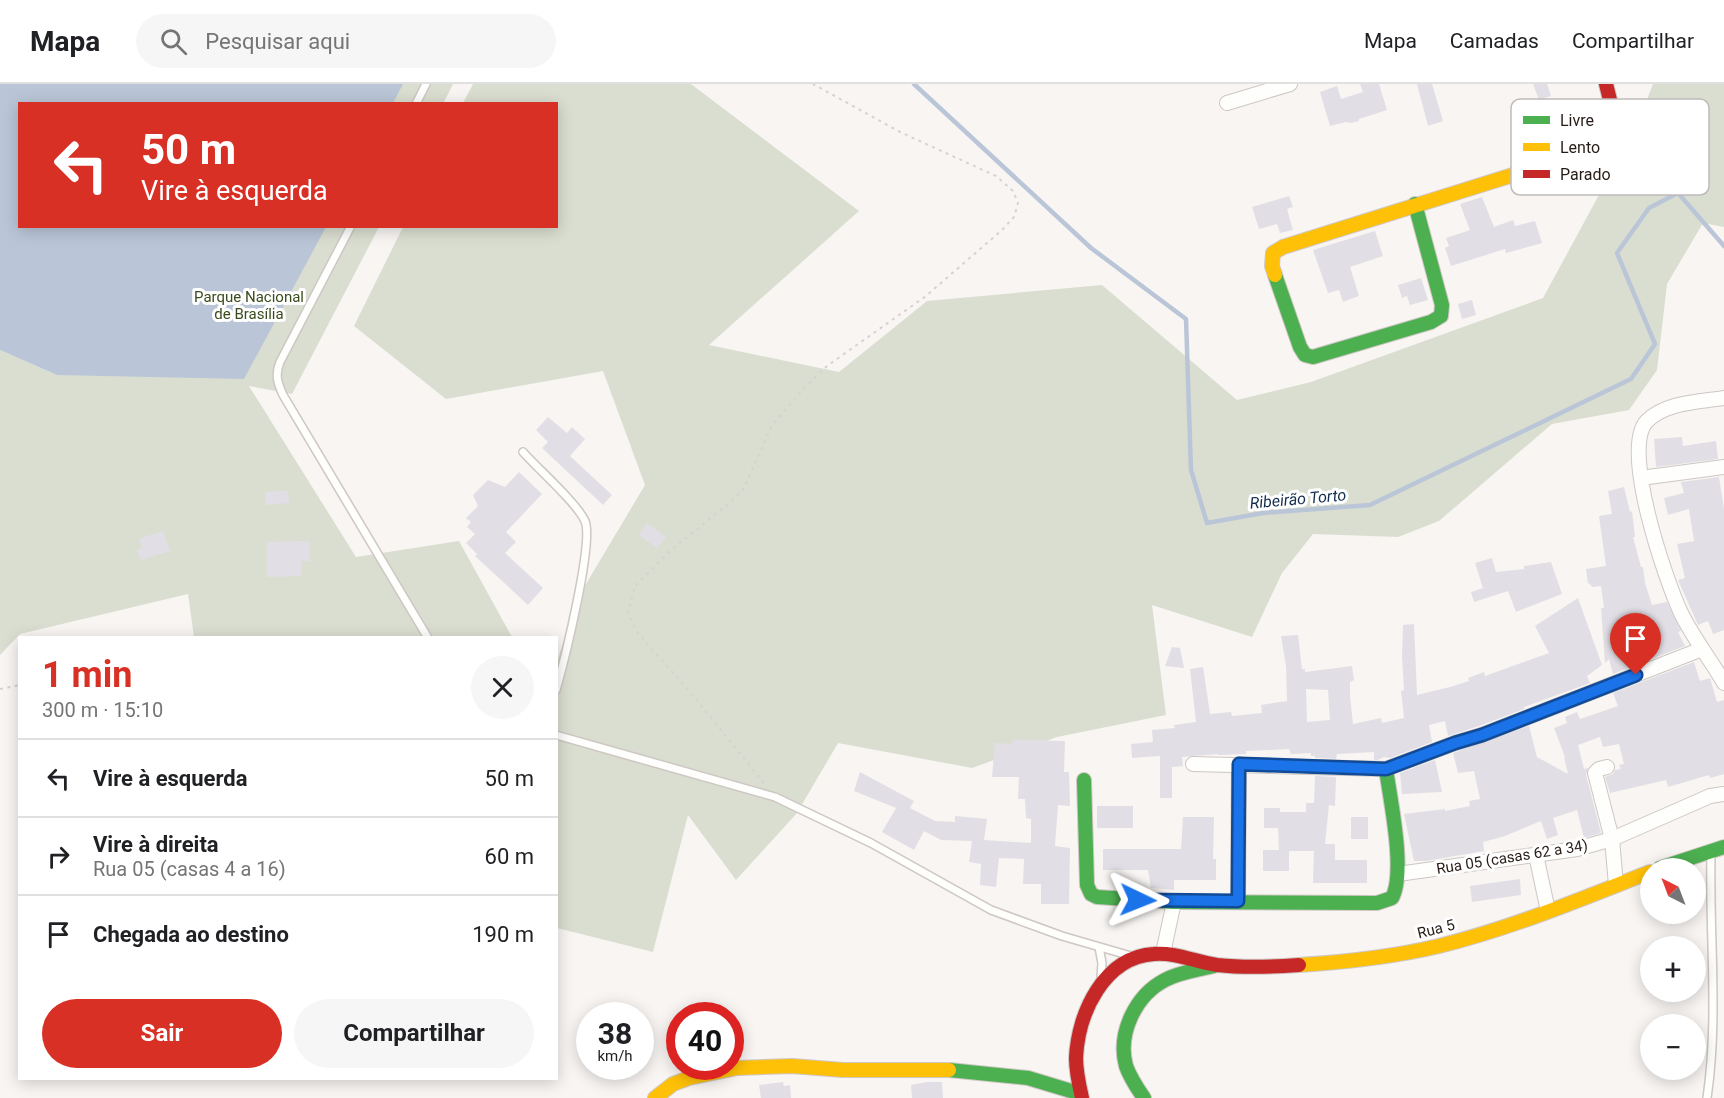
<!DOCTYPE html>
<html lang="pt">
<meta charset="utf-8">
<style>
body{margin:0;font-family:Roboto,sans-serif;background:#f6f6f6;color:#202124;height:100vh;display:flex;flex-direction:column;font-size:22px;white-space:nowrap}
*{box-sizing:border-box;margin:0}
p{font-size:20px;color:#757577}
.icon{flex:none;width:33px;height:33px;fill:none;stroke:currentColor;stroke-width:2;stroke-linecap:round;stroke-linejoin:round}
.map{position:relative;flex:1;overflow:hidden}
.side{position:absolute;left:18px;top:552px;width:540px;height:444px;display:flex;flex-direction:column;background:#fff;border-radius:0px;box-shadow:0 3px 15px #0003}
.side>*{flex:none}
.banner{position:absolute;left:18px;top:18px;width:540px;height:126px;border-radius:0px;box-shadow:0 3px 15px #0003;background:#d93025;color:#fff;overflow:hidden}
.needle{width:39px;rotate:318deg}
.controls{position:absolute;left:1640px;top:774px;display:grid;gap:12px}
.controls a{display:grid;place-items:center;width:66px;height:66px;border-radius:50%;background:#fff;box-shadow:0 3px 15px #0003;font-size:30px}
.speed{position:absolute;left:576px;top:918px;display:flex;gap:12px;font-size:30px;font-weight:700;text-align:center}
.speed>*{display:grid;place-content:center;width:78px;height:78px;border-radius:50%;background:#fff;box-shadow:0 3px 15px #0003;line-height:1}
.speed small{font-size:15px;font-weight:400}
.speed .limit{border:9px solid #d22;background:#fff;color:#111}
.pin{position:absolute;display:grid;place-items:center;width:51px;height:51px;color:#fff;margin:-62px -26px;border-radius:50% 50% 50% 0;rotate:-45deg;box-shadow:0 0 6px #0007}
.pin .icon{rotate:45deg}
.me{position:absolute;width:66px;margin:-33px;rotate:92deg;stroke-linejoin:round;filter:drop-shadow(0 0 4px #0008)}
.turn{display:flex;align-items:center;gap:21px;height:126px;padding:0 24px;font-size:27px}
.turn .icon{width:78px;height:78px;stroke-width:2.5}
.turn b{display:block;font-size:42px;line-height:51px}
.round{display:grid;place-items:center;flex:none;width:63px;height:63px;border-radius:32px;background:#f6f6f6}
.overview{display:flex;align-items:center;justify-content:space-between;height:102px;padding:0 24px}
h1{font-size:36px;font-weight:700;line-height:45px;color:#d93025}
.action{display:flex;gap:12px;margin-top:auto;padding:12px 24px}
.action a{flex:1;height:69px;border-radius:36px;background:#d93025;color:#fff;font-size:24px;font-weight:700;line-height:69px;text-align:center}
.action a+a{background:#f6f6f6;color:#202124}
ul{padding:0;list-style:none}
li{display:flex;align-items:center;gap:18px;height:78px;padding:0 24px;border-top:2px solid #e0e0e0}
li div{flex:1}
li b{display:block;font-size:22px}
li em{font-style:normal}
header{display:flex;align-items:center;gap:36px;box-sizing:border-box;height:84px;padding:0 30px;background:#fff;border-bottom:2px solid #e0e0e0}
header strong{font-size:28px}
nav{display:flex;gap:33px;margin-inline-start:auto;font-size:21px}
.search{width:420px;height:54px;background:#f6f6f6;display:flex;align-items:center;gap:15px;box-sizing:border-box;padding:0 21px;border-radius:33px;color:#757577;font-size:22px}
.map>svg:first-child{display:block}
.green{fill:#daded0}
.water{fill:#bac6d7}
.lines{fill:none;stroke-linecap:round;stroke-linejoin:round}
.stream{stroke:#bac6d7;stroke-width:4.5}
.building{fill:#e1dfe5;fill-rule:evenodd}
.lane-casing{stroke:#cec7c3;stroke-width:10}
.street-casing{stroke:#cec7c3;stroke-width:16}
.fast-casing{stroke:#cec7c3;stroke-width:16}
.slow-casing{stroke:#cec7c3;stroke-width:16}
.jam-casing{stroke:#cec7c3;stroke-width:16}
.path{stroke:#d5d2d1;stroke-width:2;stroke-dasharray:3 4.5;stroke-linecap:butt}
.lane{stroke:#fefefd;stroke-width:7}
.street{stroke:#fefefd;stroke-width:14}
.fast{stroke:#4caf50;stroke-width:14}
.slow{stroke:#ffc107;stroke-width:14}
.jam{stroke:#c62828;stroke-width:14}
.route-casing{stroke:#114b97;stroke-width:15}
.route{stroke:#1a73e8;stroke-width:10}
.labels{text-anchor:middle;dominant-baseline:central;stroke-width:6;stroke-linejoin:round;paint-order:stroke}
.park-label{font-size:15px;fill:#3a4b1d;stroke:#fff}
.street-label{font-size:15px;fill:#271c17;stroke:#fff}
.water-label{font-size:16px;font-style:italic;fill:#122d4f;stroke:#fff}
.key{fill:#fff;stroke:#bebbb9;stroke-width:1.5}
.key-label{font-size:16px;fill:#271c17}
</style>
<header>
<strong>Mapa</strong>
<div class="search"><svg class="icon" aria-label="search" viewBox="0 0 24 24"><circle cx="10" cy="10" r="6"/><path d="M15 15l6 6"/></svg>Pesquisar aqui</div>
<nav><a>Mapa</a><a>Camadas</a><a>Compartilhar</a></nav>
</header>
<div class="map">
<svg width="1724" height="1014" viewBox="0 0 1724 1014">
<rect width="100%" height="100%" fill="#f8f5f3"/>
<path class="green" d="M0 0H453L443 20H20V142L379 143 292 310 249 302 356 473 459 457 512 553H194L188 510 20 550 0 571V266L57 291 0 252Z
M473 0H691L859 127 709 261 839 288 927 217 1102 201 1237 316 1311 298 1543 214 1638 39 1653 0H1724V143L1703 139 1667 200 1657 286 1629 326 1552 340 1439 437 1398 453 1313 450 1282 489 1252 553 1152 521 1166 631 1057 653 972 684 838 659 797 729 736 796 688 731 653 868 557 844V577L580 510 645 401 603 287 446 315 354 242 403 143 556 142V20L463 19Z"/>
<path class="water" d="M0 0H403L393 19 20 20V142L326 143 244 295 57 291 0 266Z"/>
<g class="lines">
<path class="stream" d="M914 0 1091 164 1186 235 1191 386 1207 439 1263 429 1370 421 1631 295 1655 260 1617 169 1649 124 1678 109 1724 162"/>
</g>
<path class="building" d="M1360 0H1379L1387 26 1359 35V37L1351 39 1346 38 1330 42 1320 8 1337 2 1341 15 1363 8Z
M1417 0H1432L1443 37 1428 42Z
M1533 0H1547L1551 12 1539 16Z
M1289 112 1293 123 1287 125 1293 146 1280 149 1277 140 1259 145 1252 123Z
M1482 113 1494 143 1513 136 1515 142 1535 137 1542 159 1506 169 1505 165 1451 182 1445 164 1449 162 1446 154 1470 146 1460 120Z
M1375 147 1383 172 1350 183 1359 212 1343 218 1339 206 1328 209 1313 166Z
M1421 194 1428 216 1410 221 1407 212 1402 214 1398 201Z
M1472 216 1476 231 1462 235 1458 220Z
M548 333 567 349 572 343 585 355 570 372 612 411 603 421 542 364 548 358 536 346Z
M1682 353 1683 362 1716 357 1718 375 1656 383 1654 355Z
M519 388 542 410 506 448 516 458 505 469 543 504 528 521 475 472 477 470 466 459 475 450 467 443 471 438 466 434 478 422 473 411 488 396 505 403Z
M1719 393 1724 425V546L1713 550 1708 537 1698 541 1678 496 1685 494 1677 460 1694 457 1689 425 1668 431 1664 414 1684 409 1681 398Z
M1624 403 1630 428 1632 427 1635 453H1633L1641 483H1643L1645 499 1652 521 1667 518 1681 547 1678 548 1685 562 1613 590 1609 575 1605 579 1601 524H1604L1601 502 1592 503 1589 499 1588 500 1586 485 1606 482 1599 432 1612 430 1608 407Z
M288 407 289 419 266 421 265 408Z
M647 439 666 453 657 464 639 451Z
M163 447 170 467 141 476 137 466 142 464 139 455Z
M309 457 310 477H301L302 492 267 493V458Z
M1492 474 1496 488 1524 485V482L1551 478 1562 510 1516 528 1508 507 1474 518 1471 508 1483 504 1475 479Z
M1578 514 1602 581 1587 592 1590 599 1524 623V625L1479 642 1448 652 1445 637 1429 641 1432 658 1390 674 1384 673 1378 676H1374V668L1337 670 1336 675 1315 674V672H1311V669L1291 670 1289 665 1246 667V670L1218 671V670L1182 673 1183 682 1172 683V714H1160V672L1132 674 1131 660 1153 658 1152 646 1175 644 1174 641 1196 638 1190 585 1203 583 1210 630 1231 628 1232 632 1262 629 1261 621 1287 617 1286 582 1281 552 1298 551 1302 585H1305V588L1352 582 1354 596 1350 598V612L1353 640 1381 634 1382 639 1404 634 1401 607 1404 606 1402 572 1403 541 1414 540 1417 611 1450 603 1469 597 1468 594 1484 588 1485 592 1549 569 1535 542ZM1306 605 1328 606 1330 636 1307 638Z
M1172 563 1180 564 1184 584 1165 582Z
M1694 578 1700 597 1710 594 1717 618 1724 616V690L1710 694 1709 691 1668 703 1666 696 1610 709 1605 693 1613 690 1615 686 1621 685 1619 681 1624 680 1619 660 1603 663 1600 653 1578 661 1584 685 1588 684 1586 691 1601 749 1584 754 1577 726 1553 734 1558 751 1547 755 1541 737 1505 752 1483 758 1484 767 1426 777H1414L1404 730 1445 725V727L1470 722 1469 717 1480 715 1474 687 1458 689 1453 669 1529 642 1537 673 1568 690 1564 673H1565L1554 644 1567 639 1565 633 1577 628 1580 635 1618 622 1613 609Z
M1013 656 1065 657 1064 688H1069L1070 722 1058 721 1055 762 1070 764 1069 820H1041V800H1023L1024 775 999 774 996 803 980 801 981 780 969 778 972 757 941 756 924 747 914 766 882 748 896 724 854 707 860 688 914 717 910 724 935 737 955 738V732L987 735 984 756 1031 759V735L1026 734 1025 715H1018L1019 693H992L995 659 1012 660Z
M1435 676 1442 708 1402 710 1400 689Z
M1315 692 1336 693 1335 722 1329 721 1325 760H1335V776H1367V799H1313L1314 767H1289V787H1263V766H1279L1278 744H1264V724H1280V728H1306V719H1314Z
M1097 722H1133V744H1097Z
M1183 733H1214L1213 775H1216V796H1174V806L1151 804 1148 786H1103V765H1181Z
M1351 733H1368V755H1351Z
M1520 795 1521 811 1472 818 1470 802Z
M783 998 784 1002 790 1001 791 1014H761L759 1001Z
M927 998H942L943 1014H912L911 1001Z"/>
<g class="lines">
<defs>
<path id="lane" d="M416 20 426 0
M351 142 280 278C275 290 277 298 283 311L428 554
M523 368C538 385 576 418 585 437 594 458 564 578 556 606
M556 651 775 713 871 759 991 826 1062 852 1131 872
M1099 863 1102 879 1101 893
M1707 1014C1719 933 1709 851 1711 770"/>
<path id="street" d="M1227 19 1290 0
M1724 314C1699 318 1666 318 1647 337 1620 364 1666 497 1681 529 1693 554 1711 576 1724 599
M1641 394 1724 383
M1193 680 1386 685 1455 659 1482 651 1702 565
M1607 683 1599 685 1595 689 1612 755 1616 801
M1536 771 1548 827
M1398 790 1577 765 1612 755 1692 720 1710 712 1724 710
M1238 817 1239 680
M1163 869 1174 818"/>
<path id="fast" d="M1275 191 1300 263 1305 271 1313 273 1431 238 1441 232 1442 221 1415 120
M1084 696 1087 801 1091 810 1097 813 1174 818 1377 819 1392 814C1406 788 1390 715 1386 685
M1660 784 1724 763
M949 986 1028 994 1081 1010
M1144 1014C1137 1004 1130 993 1126 982 1117 949 1136 911 1165 896 1180 888 1198 886 1214 882"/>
<path id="slow" d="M1275 191 1272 182 1273 169 1283 163 1564 75
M1299 881C1346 878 1393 873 1439 862 1512 844 1581 815 1650 788
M655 1014 673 1000 689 994 737 984 792 982 843 986H949"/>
<path id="jam" d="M1564 75 1606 62 1616 51V40L1606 0
M1082 1014C1079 1001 1076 987 1076 974 1078 929 1104 873 1154 870 1175 868 1196 878 1217 881 1244 884 1272 883 1299 881"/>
</defs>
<use href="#lane" class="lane-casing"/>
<use href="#street" class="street-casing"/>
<use href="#fast" class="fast-casing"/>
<use href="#slow" class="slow-casing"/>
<use href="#jam" class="jam-casing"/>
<path class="path" d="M0 605 20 601
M764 699 690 608 636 547 628 528 635 502 670 467 733 416 744 404 772 341 805 303 827 282 926 212 1002 146 1014 133 1018 119 1013 107 996 92 900 48 813 0"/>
<use href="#lane" class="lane"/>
<use href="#street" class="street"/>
<use href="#fast" class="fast"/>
<use href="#slow" class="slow"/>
<use href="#jam" class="jam"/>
</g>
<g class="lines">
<defs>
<path id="route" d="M1138 816 1238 817 1239 680 1386 685 1455 659 1482 651 1636 591"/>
</defs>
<use href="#route" class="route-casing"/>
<use href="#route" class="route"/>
</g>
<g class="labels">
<g class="park-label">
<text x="249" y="213">Parque Nacional<tspan x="249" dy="17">de Brasília</tspan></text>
</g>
<g class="street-label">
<text transform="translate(1512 773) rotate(-9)">Rua 05 (casas 62 a 34)</text>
<text transform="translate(1436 845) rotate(-14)">Rua 5</text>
</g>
<g class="water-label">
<text transform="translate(1298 415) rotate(-5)">Ribeirão Torto</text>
</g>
</g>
<rect x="1511" y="15" width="198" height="96" rx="9" class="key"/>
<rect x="1523" y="32" width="27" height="8" fill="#4caf50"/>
<rect x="1523" y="59" width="27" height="8" fill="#ffc107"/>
<rect x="1523" y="86" width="27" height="8" fill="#c62828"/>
<g class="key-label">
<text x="1560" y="42">Livre</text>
<text x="1560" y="69">Lento</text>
<text x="1560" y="96">Parado</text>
</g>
</svg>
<div class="controls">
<a><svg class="needle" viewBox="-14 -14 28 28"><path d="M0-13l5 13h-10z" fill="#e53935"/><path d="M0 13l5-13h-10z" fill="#757577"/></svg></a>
<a>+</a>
<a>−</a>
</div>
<div class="speed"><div>38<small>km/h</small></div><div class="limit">40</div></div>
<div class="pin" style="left:1636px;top:591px;background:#d93025"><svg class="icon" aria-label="arrive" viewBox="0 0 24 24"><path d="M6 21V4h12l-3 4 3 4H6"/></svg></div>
<svg class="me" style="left:1138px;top:816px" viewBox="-20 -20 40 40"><path d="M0-17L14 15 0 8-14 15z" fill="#1a73e8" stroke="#fff" stroke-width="4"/></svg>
<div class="banner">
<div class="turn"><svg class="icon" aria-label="left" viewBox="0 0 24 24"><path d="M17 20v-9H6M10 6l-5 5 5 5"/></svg><div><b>50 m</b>Vire à esquerda</div></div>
</div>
<section class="side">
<div class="overview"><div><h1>1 min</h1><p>300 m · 15:10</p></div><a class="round"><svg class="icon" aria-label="close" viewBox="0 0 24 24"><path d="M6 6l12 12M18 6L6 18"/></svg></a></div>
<ul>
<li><svg class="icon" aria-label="left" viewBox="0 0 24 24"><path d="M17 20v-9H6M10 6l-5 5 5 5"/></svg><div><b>Vire à esquerda</b></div><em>50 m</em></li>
<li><svg class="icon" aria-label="right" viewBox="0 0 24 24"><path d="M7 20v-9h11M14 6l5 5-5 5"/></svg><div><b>Vire à direita</b><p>Rua 05 (casas 4 a 16)</p></div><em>60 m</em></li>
<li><svg class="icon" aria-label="arrive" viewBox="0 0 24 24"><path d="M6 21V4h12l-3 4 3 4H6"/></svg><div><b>Chegada ao destino</b></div><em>190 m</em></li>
</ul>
<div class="action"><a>Sair</a><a>Compartilhar</a></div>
</section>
</div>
